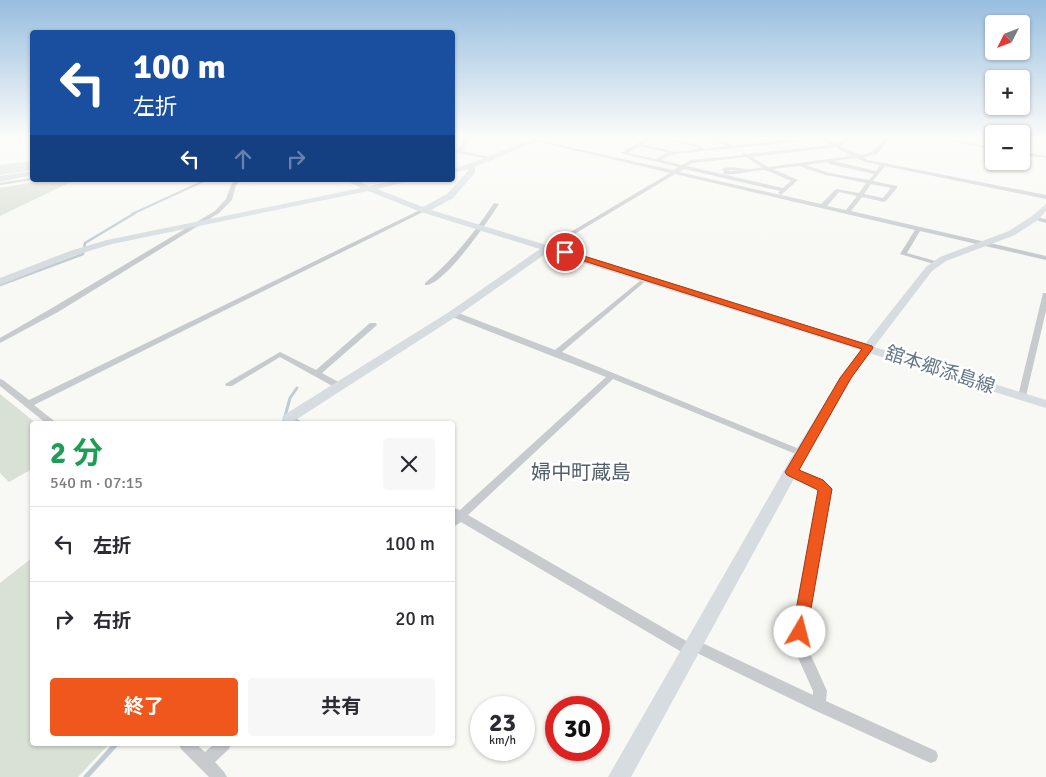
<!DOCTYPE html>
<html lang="ja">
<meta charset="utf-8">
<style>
body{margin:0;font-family:Signika,"Noto Sans JP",sans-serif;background:#f7f7f7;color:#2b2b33;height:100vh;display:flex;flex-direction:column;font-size:19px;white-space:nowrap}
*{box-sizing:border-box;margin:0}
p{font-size:16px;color:#7c7c81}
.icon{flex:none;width:28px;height:28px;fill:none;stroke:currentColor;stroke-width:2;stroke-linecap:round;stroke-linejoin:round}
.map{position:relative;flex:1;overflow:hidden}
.details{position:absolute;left:30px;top:421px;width:425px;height:325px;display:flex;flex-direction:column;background:#fff;border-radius:5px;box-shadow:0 1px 4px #0004}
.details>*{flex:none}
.top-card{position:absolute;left:30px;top:30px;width:425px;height:152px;border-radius:5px;box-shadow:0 1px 4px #0004;background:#1a4fa0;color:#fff;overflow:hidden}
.needle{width:32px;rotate:228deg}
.tools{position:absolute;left:985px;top:15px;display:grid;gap:10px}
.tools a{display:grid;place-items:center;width:45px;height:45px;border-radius:5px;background:#fff;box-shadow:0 1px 4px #0004;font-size:25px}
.speed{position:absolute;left:470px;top:696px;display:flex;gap:10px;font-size:25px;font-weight:700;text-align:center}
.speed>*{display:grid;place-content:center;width:65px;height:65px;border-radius:50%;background:#fff;box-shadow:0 1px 4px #0004;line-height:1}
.speed small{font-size:12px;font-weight:400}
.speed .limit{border:8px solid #d22;background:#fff;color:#111}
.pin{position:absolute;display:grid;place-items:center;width:42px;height:42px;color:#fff;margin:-21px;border:2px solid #fff;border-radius:50%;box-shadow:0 1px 5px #0007}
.me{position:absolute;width:55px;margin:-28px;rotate:8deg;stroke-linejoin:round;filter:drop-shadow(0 0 4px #0008)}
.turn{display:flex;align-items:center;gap:18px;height:105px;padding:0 20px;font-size:22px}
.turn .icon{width:65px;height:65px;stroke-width:2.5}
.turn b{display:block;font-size:35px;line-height:42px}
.lanes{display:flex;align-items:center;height:48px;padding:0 20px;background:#0003;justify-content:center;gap:25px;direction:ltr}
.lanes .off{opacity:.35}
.round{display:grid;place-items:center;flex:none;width:52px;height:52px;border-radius:5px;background:#f7f7f7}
.summary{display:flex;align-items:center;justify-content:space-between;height:85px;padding:0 20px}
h1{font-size:30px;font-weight:700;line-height:38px;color:#1e9e55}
.cta{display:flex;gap:10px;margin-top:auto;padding:10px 20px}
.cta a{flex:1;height:58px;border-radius:5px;background:#ef571d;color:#fff;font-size:20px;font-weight:700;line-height:58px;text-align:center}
.cta a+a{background:#f7f7f7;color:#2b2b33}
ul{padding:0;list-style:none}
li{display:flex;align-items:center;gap:15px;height:75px;padding:0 20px;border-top:1px solid #e1e1e2}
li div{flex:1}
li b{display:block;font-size:19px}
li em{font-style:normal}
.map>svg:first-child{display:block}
.green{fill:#d9e0d5}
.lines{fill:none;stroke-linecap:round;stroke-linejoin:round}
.stream-far3{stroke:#c1ccd2;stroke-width:2}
.stream-far2{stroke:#c1ccd2;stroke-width:2.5}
.stream-far1{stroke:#c1ccd2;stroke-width:3}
.stream{stroke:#c1ccd2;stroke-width:5}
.street{fill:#c7cbce;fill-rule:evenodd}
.secondary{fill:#d6dce0;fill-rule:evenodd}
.primary{fill:#d6dce0;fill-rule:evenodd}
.route{fill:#ef571d;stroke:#9b3913}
.labels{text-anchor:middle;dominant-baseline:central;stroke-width:5;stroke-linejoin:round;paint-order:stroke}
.street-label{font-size:19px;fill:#647788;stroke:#fff}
.neighbourhood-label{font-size:20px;fill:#53606c;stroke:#fff}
</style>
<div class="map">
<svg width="1046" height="777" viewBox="0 0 1046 777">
<rect width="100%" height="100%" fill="#f8f8f4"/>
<path class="green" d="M32 161V170L0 175V165Z
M46 180H75L0 216V188Z
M0 394 37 424H32V469L9 482 0 473Z
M32 558V744H109L78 777H0V583Z"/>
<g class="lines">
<path class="stream-far3" d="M0 184 32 179
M132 214 206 180"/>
<path class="stream-far2" d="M0 285 83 254 85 243 135 213"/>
<path class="stream-far1" d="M283 424 290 398 297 388"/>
<path class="stream" d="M86 777 116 744"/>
<path class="street" d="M465 138H469L462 151 494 158V160L452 152V149L458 150Z
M647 138H652L643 144 675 152 699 149 694 146 660 139 658 138 695 144 705 149 727 146 711 139V138H716L734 146 810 138H823L836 144 848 138H853L840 146C862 157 866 160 884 140L877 139V138H889V140L877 154 863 157 868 160 1046 195V199L885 166 873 181 897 186V188L886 201 884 202 862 197 851 211 1046 256V260L920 231 907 253 939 262V264L937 265 900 254 915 230 675 174 551 248H547V246L670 173 535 141 533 140V139L673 170 678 167 620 153ZM819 139 831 145 748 154 742 153V155L691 160 682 165 661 160 668 156 676 154ZM639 146 670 153 664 154 656 159 627 153ZM836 147 852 156 768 167 752 157ZM746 157 762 167C758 168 754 169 750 169 740 169 731 165 721 169L724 171 723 174C737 176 751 170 764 170 767 170 786 179 791 181L783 188 687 166 692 163ZM857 158 865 162 880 165 876 171 833 161ZM827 162 829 164 874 174 869 180 829 173 806 165ZM799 166 826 175 866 183 859 193 836 189 821 204 679 172 684 169 780 191 778 193 781 195 798 180 773 169ZM729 170H739L729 171ZM871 184 891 188 883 198 864 194ZM839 192 857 196 846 210 827 206Z
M932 138H940L994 147V149Z
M1021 152 1046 156V158L1021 155Z
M235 180H241L236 185 232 200 219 213 58 312 0 343V338L52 308 215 211 226 199 231 185Z
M360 180H368L356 185 353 183Z
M494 203 499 204C489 220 443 287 425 285V283C453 260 474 233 494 203Z
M422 209 427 210 34 405 58 424H47L0 386V379L3 380 29 400Z
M1033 217 1046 219V223L1033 219Z
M646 276 649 278 648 279 562 352 804 451 806 453 804 455H798L613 379 468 515 688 642 693 639 698 641 813 695V691L795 651 794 632 820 490 815 486 787 473 786 471 787 469 791 467 823 480 830 489 806 632 809 651 827 691 826 701 936 751 938 756 936 761 931 763 926 761 814 710 695 652 690 656 685 654 461 522 452 528V507L460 510 606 377 450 316 449 314 450 312H456L555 350Z
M1043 293H1046V311L1026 396 1022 399 1018 396Z
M370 323H376L377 325 322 373 342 384 343 386 342 388H336L280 357 232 386H226L225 384 280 352 316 370Z
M289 415 303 422 305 424C297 424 290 425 284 418L286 416Z
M179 744H196L205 752 214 744H231L229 749 215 762 224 772 227 777H209L181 749Z"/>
<path class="secondary" d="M536 138H544L475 167V173L453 198 431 210 546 245H552L553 247 865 344 926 267 940 257 1009 231 1032 216 1046 204V211L1038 220 1015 235 946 261 932 271 874 347 1046 400V408L869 353 852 378 808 453 631 777H608L794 453 840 378 860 350 548 252 457 316 294 421H284L282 418 284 415 449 312 540 249 421 212 368 191 112 244 76 255 0 285V278L70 251 107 240 361 188 346 180H356L369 186 399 180H414L377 189 423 207 447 194 468 171V169L452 173V169L468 164Z"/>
<path class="primary" d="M32 171V175L0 182V176Z"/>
</g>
<linearGradient id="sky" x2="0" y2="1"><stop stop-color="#98bedf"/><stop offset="0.56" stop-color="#fcfcfa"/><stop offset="1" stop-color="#fcfcfa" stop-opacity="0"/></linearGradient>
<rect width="1046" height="246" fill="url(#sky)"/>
<path class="route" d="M562 251H568L872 346 873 348 851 378 799 470 823 480 832 489 806 637 800 639 794 637 792 632 818 490 787 475 785 472 840 378 862 349 562 254Z"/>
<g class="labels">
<g class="street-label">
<text transform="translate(940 370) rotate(18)">舘本郷添島線</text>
</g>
<g class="neighbourhood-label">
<text x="581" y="472">婦中町蔵島</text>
</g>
</g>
</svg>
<div class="tools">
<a><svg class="needle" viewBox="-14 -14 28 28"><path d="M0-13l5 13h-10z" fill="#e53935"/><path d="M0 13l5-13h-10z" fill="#7c7c81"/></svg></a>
<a>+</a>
<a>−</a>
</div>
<div class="speed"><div>23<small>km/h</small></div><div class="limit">30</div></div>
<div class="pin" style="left:565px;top:252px;background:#d93025"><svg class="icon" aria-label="arrive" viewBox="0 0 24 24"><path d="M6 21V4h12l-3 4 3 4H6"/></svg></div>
<svg class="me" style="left:800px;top:632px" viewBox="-20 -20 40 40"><circle r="19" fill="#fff"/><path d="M0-13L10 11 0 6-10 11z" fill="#ef571d"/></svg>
<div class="top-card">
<div class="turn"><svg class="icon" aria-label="left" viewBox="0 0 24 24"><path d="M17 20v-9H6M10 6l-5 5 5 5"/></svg><div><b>100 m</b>左折</div></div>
<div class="lanes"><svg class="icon" aria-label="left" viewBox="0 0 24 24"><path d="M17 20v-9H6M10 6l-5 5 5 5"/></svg><svg class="icon off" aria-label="ahead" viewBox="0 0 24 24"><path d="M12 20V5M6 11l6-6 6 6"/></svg><svg class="icon off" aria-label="right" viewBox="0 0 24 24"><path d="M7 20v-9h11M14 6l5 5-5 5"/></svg></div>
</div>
<section class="details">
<div class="summary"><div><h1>2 分</h1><p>540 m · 07:15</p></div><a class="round"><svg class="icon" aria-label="close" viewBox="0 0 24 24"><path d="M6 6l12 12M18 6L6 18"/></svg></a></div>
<ul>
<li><svg class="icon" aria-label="left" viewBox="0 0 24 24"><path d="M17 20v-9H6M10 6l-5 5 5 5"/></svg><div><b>左折</b></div><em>100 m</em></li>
<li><svg class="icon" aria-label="right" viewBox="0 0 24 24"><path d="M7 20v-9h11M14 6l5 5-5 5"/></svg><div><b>右折</b></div><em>20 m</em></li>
</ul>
<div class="cta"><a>終了</a><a>共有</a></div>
</section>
</div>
